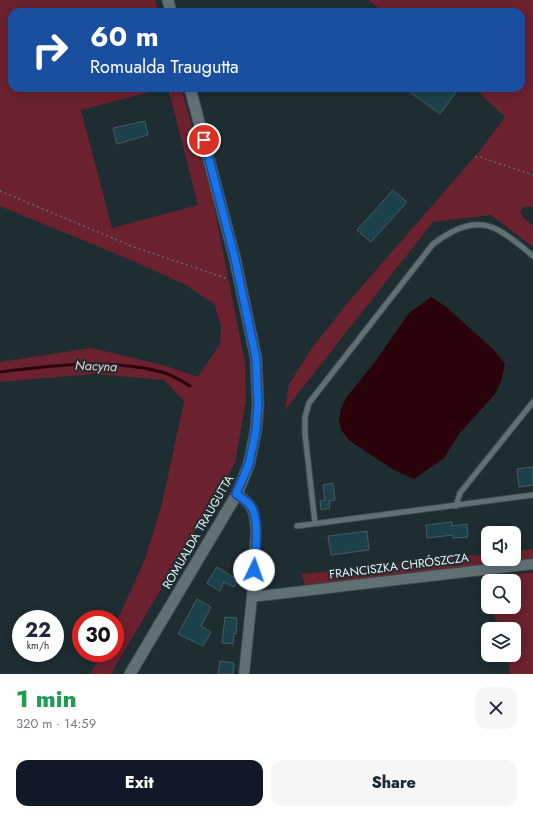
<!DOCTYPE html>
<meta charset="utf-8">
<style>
body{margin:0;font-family:Jost,sans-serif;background:#f6f6f7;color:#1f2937;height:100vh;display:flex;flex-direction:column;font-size:15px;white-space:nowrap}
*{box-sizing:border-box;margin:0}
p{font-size:13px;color:#747a83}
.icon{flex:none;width:22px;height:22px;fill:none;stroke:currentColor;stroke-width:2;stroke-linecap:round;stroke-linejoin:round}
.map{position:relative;height:674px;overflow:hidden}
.details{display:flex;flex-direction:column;background:#fff;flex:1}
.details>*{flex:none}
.banner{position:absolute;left:8px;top:8px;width:517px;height:84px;border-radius:12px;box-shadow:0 2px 10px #0003;background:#1a4fa0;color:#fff;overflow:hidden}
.controls{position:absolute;left:481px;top:526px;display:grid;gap:8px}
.controls a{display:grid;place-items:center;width:40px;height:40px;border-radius:8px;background:#fff;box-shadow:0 2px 10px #0003;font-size:20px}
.speed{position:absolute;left:12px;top:610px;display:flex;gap:8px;font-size:20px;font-weight:700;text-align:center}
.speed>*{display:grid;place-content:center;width:52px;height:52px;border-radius:50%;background:#fff;box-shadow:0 2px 10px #0003;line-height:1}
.speed small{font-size:10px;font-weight:400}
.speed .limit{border:6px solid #d22;background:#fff;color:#111}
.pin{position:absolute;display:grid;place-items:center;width:34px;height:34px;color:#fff;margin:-17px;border:2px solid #fff;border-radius:50%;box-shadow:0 1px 4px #0007}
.me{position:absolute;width:44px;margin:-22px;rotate:3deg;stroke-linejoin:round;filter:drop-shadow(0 0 3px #0008)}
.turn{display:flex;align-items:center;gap:14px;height:84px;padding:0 16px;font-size:18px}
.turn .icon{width:52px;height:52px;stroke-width:2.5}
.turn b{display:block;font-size:28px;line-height:34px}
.round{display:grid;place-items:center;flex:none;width:42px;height:42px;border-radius:12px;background:#f6f6f7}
.summary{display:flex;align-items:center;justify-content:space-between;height:68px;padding:0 16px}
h1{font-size:24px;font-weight:800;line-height:30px;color:#1e9e55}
.button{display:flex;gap:8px;margin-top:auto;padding:8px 16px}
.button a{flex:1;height:46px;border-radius:12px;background:#111827;color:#fff;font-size:16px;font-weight:800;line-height:46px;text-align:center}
.button a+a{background:#f6f6f7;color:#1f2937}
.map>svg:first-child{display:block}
.green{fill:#6b212e}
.water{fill:#2b020a}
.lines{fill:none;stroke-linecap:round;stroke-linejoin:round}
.stream{stroke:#2b020a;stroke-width:3}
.building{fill:#1b424b;stroke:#495a5f}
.service-casing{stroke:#3c4a4e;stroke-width:7}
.minor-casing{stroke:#3c4a4e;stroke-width:12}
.tertiary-casing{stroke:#3c4a4e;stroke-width:13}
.path{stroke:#5d6c6f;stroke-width:1.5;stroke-dasharray:2 3;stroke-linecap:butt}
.service{stroke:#607176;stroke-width:5}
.minor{stroke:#607176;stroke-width:10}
.tertiary{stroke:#607176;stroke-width:11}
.route-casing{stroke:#114b97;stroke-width:10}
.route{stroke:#1a73e8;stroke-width:7}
.labels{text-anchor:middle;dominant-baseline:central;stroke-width:4;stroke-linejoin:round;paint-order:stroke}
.street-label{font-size:12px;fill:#e9f3f5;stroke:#1d2d31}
.water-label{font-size:13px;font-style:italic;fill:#ffcbcf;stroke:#1d2d31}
</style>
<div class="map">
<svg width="533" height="674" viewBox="0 0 533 674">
<rect width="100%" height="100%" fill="#1d2d31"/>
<path class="green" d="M0 0H155L159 12H12V88H166L81 110 112 228 198 205 168 88H181L212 196 245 363 246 400 235 463 111 674H90L103 653H115V625L145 559 162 504 184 401 164 380 94 374 0 382V362L91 348 163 365 198 377 220 344 221 326 214 304 184 284 133 261 0 206Z
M368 0H533V207H524L520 211 524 218 533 226V247L491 215 433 222 285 410 289 384 312 348 349 301 478 153 505 117 474 88H521V12H383Z
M533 549V560L305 587 302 574 488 554V559H514V551Z
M533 572V674H510L507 655H514V629H499L491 607H514V581H488V598L486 579Z"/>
<path class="water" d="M431 297 445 306 493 349 505 364 501 381 495 394 459 434 444 458 414 479 394 470 350 441 341 430 339 420 341 409 346 398 375 362 409 313Z"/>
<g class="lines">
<path class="stream" d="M0 372C54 365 112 358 165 373 173 376 182 381 190 386"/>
</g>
<path class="building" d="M404 88H459L440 114Z
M145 121 148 135 117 144 113 128Z
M393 190 407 202 371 242 357 230Z
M533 467V485L519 487 517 469Z
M333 483 335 500 329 501 330 508 321 510 320 501 325 500 323 485Z
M452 522V526L467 524 468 537 453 538V535L427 538 426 525Z
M367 531 369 550 331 555 328 536Z
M217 567 238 580 234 587 224 582 220 591 207 583Z
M197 599 211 607 201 626 211 632 203 646 178 634Z
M225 617 237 618 236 634 234 633 233 644 222 643Z
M220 661 234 663 233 674H218Z"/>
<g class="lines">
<defs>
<path id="service" d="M456 506 460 493 533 402
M315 523 305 434V417L309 403 433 244C452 230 475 217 498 230 511 237 522 247 533 256
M297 526 533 495"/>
<path id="minor" d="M237 494C253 505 255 511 256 531L252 597 244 674
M252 597 533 564"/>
<path id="tertiary" d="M168 0 171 12
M130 674 237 494 249 464 256 430 258 405 256 358 235 259 190 88"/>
</defs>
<use href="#service" class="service-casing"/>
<use href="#minor" class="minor-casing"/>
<use href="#tertiary" class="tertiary-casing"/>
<path class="path" d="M475 157H480L533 175
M0 191 134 247 228 279"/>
<use href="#service" class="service"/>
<use href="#minor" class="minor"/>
<use href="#tertiary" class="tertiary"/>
</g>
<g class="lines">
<defs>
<path id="route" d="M204 140 235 259 256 358 258 405 256 430 249 464 236 494C242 498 249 502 252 508 260 523 255 554 254 570"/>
</defs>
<use href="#route" class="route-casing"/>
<use href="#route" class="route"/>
</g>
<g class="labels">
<g class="street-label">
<text transform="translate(198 532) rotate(-60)">ROMUALDA TRAUGUTTA</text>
<text transform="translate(399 566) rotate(-7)">FRANCISZKA CHRÓSZCZA</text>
</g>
<g class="water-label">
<text transform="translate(96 366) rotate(2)">Nacyna</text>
</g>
</g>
</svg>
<div class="controls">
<a><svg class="icon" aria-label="sound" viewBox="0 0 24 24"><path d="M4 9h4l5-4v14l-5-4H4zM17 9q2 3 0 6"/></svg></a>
<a><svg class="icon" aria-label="search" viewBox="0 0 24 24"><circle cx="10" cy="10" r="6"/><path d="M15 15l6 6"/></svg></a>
<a><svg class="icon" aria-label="layers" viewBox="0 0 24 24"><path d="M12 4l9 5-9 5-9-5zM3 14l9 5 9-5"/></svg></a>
</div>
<div class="speed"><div>22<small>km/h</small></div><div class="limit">30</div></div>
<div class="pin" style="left:204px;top:140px;background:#d93025"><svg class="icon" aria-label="arrive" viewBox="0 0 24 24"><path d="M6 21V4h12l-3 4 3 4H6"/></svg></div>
<svg class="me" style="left:254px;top:570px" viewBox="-20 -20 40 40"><circle r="19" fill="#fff"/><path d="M0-13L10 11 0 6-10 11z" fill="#1a73e8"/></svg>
<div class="banner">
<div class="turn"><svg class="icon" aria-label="right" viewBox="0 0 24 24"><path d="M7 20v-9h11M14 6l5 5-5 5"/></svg><div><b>60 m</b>Romualda Traugutta</div></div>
</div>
</div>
<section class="details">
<div class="summary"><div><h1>1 min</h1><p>320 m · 14:59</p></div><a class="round"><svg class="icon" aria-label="close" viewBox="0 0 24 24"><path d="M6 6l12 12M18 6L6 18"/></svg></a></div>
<div class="button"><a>Exit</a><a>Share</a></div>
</section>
